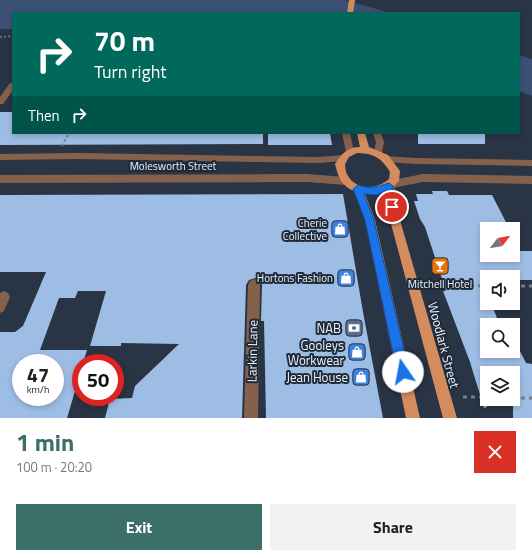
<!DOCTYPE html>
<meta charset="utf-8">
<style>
body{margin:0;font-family:"Titillium Web",sans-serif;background:#f2f2f2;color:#202124;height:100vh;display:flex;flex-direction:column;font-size:15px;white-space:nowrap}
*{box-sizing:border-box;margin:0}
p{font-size:13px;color:#757577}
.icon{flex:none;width:22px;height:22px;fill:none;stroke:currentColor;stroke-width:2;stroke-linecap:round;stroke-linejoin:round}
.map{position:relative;height:418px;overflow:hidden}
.sheet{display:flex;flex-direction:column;background:#fff;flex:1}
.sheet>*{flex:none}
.hud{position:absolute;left:12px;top:12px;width:508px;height:122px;border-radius:0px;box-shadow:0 2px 6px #0003;background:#00695c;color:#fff;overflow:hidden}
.needle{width:26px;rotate:59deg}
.tools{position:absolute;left:480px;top:222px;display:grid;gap:8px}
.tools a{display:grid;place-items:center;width:40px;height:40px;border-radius:0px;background:#fff;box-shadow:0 2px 6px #0003;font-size:20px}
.speed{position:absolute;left:12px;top:354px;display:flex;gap:8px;font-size:20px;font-weight:700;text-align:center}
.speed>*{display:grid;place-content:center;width:52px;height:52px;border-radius:50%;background:#fff;box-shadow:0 2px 6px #0003;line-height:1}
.speed small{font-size:10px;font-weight:400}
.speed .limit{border:6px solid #d22;background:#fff;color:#111}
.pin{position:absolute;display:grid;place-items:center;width:34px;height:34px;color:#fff;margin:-17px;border:2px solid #fff;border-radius:50%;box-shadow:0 1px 4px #0007}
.me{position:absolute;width:44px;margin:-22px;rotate:348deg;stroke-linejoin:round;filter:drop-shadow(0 0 3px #0008)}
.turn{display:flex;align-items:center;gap:14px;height:84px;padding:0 16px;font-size:18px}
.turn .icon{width:52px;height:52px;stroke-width:2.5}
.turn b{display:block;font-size:28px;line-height:34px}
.then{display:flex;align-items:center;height:38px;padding:0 16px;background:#0003;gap:8px;font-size:15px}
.round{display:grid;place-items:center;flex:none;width:42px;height:42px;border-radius:0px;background:#f2f2f2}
.summary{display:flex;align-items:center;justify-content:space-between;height:68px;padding:0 16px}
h1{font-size:24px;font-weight:700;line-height:30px;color:#3b6f68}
.action{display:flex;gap:8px;margin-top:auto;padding:8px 16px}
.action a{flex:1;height:46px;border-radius:0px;background:#3b6f68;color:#fff;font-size:16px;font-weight:700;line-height:46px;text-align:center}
.action a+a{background:#f2f2f2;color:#202124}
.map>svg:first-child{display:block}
.water{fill:#3b5074}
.building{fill:#9ebde5;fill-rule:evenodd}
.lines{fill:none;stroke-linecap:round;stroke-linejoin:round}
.path-far2{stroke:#747e8c;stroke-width:1.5;stroke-dasharray:2 2;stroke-linecap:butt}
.path-far1{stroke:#747e8c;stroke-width:2;stroke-dasharray:2.5 2.5;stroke-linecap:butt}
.path{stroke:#747e8c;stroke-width:3;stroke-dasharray:4 4;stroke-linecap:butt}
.minor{fill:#85614b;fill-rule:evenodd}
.major{fill:#d48b5e;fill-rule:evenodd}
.route{fill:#1a73e8;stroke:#114b97}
.labels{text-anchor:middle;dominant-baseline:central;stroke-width:4;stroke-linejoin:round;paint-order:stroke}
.street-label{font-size:11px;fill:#ecf4fe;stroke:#1f2a39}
.poi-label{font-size:11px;fill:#ecf4fe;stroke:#1f2a39;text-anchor:end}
.near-poi-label{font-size:13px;fill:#ecf4fe;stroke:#1f2a39;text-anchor:end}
.near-street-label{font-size:13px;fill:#ecf4fe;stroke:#1f2a39}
</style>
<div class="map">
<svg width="532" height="418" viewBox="0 0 532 418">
<rect width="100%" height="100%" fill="#293444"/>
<path class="water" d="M0 0H344L391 13H13V29H0Z
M519 55 532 59V96L519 91Z"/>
<path class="building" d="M0 112H13V133H263V144L0 145Z
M268 133H330L332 145H268Z
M418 133H485V144H418Z
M432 191H447L449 195H492L509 228H487V255H513V251H532V280H513V277H487V280H481L487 295V303H491L497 318H487V351H520L526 363 532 364V418H513V373H487V407L484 408 470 362 443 291H446L425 227 420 219 414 201H418L416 194H433Z
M343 194 363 312 383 418H266L264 321H261L262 285 259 280 255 278 249 280 246 285 242 418H105L110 399 132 398 135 386 179 344 121 343V346H90L106 291H78L75 298H59L40 350H87L83 363H81V371L67 418H0V332H15L23 326 46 272H0V195ZM21 363H55V397H21Z"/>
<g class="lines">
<path class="path-far2" d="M0 37 13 36"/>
<path class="path-far1" d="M62 146 69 133"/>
<path class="path" d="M430 285 487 286
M513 286H532
M463 397H487
M513 398H532"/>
<path class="minor" d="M10 83H13V90L3 104H0V97Z
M342 133H350L354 152 353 154H347L346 152Z
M373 133H381L384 142 382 153 378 156 374 153 376 142Z
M78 153 319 157 342 155 346 158 342 161 319 163 78 159 0 160V154Z
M387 156 415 158 532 160V166L415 164 387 162 383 159Z
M307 174 346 177 349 178 351 181 349 184 346 185 307 182 0 183V175Z
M423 174 532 176V184L423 182 392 188 389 187 387 184 389 181 392 180Z
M254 279 258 281 260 285 258 418H244L248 285 250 281Z
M4 291 8 293 10 297 4 311 0 313V293Z"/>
<path class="major" d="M349 0H355L353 13H347Z
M357 133H365L369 147 388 155 400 171 399 181 394 186 400 220 457 418H443L390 220 385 191 376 194H365L375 220 420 418H406L365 220 354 191C341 186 338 176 335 164 341 154 348 147 360 147ZM357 153C373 153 382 158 390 172L389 179C378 189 357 191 348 176 346 173 345 168 345 164L349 157Z"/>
</g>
<path class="route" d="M389 183 393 186 396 207 395 209H388L385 192 377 195 364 194 374 220 409 372 407 377 403 378 399 377 397 372 365 220 353 189 358 185C372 189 376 187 389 183Z"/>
<defs>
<symbol id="shop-square" viewBox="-11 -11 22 22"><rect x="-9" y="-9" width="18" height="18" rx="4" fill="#3f7fe0" stroke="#1f2a39"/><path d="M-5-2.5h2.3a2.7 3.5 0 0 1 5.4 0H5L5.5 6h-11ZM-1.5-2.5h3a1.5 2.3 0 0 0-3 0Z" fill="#fff"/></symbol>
<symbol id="bar-square" viewBox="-11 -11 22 22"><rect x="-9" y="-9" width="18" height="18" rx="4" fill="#e8710a" stroke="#1f2a39"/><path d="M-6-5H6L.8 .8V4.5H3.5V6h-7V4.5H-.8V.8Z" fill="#fff"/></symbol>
<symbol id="bank-square" viewBox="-11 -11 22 22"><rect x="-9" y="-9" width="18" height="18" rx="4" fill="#5c6f8a" stroke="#1f2a39"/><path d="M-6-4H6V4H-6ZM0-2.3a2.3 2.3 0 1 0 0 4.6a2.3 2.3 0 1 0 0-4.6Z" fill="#fff"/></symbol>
</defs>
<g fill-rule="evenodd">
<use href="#shop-square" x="330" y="219" width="20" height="20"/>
<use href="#bar-square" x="430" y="256" width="20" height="20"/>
<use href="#shop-square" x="336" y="268" width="20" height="20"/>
<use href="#bank-square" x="344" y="318" width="20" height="20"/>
<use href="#shop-square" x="347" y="342" width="20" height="20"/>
<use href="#shop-square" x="351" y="367" width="20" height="20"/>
</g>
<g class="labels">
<g class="street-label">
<text x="173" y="166">Molesworth Street</text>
</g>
<g class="poi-label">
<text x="327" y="223">Cherie<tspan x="327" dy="13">Collective</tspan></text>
<text x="333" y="278">Hortons Fashion</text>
<text x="440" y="284" text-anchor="middle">Mitchell Hotel</text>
</g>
<g class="near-poi-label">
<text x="341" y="328">NAB</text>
<text x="344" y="345">Gooleys<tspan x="344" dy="15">Workwear</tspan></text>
<text x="348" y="377">Jean House</text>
</g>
<g class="near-street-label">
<text transform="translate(444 345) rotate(75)">Woodlark Street</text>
<text transform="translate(252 351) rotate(-89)">Larkin Lane</text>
</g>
</g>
</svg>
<div class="tools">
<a><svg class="needle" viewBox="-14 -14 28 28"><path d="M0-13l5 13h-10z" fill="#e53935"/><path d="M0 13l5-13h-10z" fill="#757577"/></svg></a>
<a><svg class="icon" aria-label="sound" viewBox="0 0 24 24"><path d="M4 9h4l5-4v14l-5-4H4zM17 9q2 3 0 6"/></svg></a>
<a><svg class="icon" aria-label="search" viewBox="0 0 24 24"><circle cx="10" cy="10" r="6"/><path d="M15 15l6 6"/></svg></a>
<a><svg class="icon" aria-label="layers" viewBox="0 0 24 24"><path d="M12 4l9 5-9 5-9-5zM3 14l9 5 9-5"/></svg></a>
</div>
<div class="speed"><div>47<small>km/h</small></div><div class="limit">50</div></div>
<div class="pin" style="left:392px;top:207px;background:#d93025"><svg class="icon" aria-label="arrive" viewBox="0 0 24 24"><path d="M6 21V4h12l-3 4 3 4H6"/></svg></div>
<svg class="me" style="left:403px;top:372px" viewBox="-20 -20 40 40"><circle r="19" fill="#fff"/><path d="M0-13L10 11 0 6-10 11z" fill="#1a73e8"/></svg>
<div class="hud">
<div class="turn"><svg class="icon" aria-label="right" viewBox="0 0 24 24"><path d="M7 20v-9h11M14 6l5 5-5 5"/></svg><div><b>70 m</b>Turn right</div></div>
<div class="then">Then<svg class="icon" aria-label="right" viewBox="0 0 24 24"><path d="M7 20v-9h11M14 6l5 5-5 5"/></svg></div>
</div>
</div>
<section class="sheet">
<div class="summary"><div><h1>1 min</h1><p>100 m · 20:20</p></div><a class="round" style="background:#d93025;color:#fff"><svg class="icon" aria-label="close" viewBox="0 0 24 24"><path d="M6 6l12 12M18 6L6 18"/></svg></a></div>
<div class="action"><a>Exit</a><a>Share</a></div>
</section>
